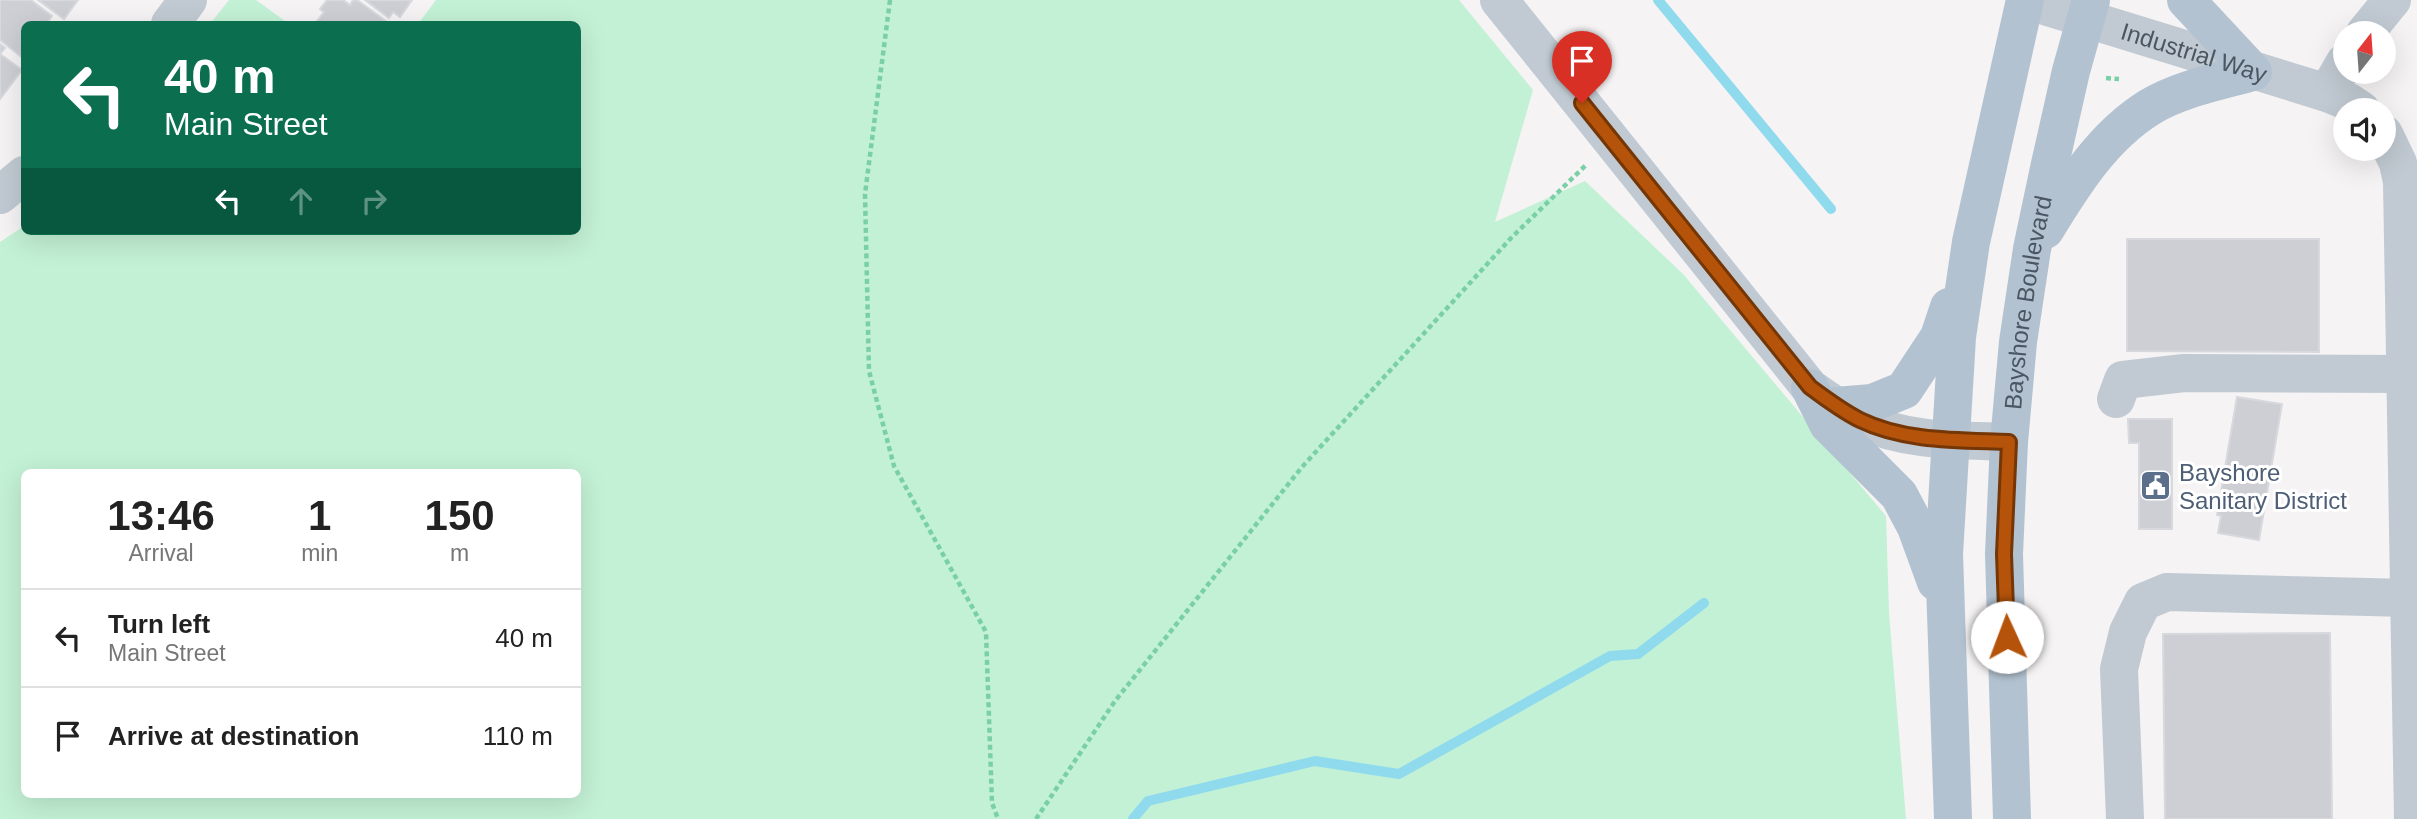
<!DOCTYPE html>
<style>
body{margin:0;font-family:Arial,sans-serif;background:#f2f2f2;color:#222;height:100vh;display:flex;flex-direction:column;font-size:26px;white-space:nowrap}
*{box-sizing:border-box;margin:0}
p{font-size:23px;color:#767676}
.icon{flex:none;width:38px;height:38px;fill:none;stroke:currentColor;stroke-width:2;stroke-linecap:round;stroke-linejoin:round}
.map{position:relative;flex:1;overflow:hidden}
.sheet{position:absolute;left:21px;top:469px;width:560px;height:329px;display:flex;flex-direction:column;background:#fff;border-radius:10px;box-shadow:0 7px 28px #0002}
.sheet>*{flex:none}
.hud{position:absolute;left:21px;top:21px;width:560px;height:214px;border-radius:10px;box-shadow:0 7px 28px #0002;background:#0b6e4f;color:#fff;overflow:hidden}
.needle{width:46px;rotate:17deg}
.tools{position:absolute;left:2333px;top:21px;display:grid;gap:14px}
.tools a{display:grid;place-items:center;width:63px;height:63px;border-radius:50%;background:#fff;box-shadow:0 7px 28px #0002;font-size:35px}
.pin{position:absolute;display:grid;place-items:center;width:60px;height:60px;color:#fff;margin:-72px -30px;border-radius:50% 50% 50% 0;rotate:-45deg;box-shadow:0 0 7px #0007}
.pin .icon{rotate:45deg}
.me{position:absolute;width:77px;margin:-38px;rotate:358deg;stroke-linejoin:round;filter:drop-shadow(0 0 5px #0008)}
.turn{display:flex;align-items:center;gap:24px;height:147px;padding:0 28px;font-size:32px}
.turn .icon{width:91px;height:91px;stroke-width:2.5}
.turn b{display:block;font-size:49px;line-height:60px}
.lanes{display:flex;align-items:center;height:66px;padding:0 28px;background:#0003;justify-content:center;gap:35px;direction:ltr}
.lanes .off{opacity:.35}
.eta{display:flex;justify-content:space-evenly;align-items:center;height:119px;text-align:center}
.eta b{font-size:42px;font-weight:600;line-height:49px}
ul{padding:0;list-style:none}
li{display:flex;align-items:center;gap:21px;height:98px;padding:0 28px;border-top:2px solid #e0e0e0}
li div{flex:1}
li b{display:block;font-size:26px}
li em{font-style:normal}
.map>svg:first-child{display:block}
.green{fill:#c3f1d5;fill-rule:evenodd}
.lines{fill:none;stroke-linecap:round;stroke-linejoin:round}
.stream{stroke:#90daee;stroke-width:10}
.building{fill:#cdcfd5;stroke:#d7d9de;stroke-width:2}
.path{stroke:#7ad0a6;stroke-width:4.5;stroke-dasharray:5 3.5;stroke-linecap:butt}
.minor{stroke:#c1cad2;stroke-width:38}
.major{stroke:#b3c2d1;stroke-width:38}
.route-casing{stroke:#753606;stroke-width:18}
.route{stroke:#b45309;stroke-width:12}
.labels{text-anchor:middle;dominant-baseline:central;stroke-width:6;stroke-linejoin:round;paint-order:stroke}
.street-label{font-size:24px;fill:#4a5661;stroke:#fff}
.service-label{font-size:24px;fill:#4e5e75;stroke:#fff;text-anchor:start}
</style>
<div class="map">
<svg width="2417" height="819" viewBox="0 0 2417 819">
<rect width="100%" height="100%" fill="#f5f3f3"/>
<path class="green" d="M229 0H256L289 24H210Z
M436 0H1459L1533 90 1495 222 1585 181 1683 274 1886 516 1889 613 1906 819H0V242L24 226V231H578V24H418ZM24 472H578V794H24Z"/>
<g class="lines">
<path class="stream" d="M1658 0 1831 209
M1133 819 1148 801 1315 761 1399 774 1610 656 1638 654 1704 603"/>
</g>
<path class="building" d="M0 0H31L52 16 48 22 51 24H24V59L0 40Z
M38 0H78L64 19Z
M327 0H343L350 5 353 0H357L390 24H315L324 12 320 9Z
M365 0H412L400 17 393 12 389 18Z
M0 44 5 48 0 54 22 70 0 99Z
M2127 239H2319V352L2127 351Z
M2237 397 2282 404 2259 540 2218 533 2221 516 2217 515Z
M2128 419H2172V529H2139V443H2129Z
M2330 633 2332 819H2165L2163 634Z"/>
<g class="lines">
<path class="path" d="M890 0 865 194 869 371 894 466 986 632 992 803 998 819
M2106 78 2119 79
M1036 819 1115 701 1302 467 1511 238 1586 165"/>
<g class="minor">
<path d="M1499 0 1810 388C1826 399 1842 411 1860 420 1906 442 1960 440 2009 442"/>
<path id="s1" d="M2025 0 2327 93 2349 102 2361 110"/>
<path d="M170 24 188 0"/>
<path d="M2365 33 2392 0"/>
<path d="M2327 93 2345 62"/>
<path d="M2384 134 2398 163 2402 182 2413 819"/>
<path d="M0 195 24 175"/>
<path d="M2116 399 2123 380 2184 373 2405 374"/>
<path d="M2125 819 2119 669 2128 632 2143 602 2167 592 2409 598"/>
</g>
<g class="major">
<path d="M2045 230C2073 184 2103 136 2150 107 2179 89 2221 81 2253 72L2186 0"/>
<path d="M1810 388 1828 424 1899 495 1916 527 1936 582"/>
<path d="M1836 406 1872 403 1904 390 1939 337 1949 307"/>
<path d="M1953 819 1944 554 1957 337 1971 242 2025 0"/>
<path id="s2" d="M2012 819 2004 554 2009 442 2018 342 2032 249 2050 164 2071 71 2091 0"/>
</g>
</g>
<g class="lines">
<defs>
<path id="route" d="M1582 103 1810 387C1826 399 1842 411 1860 420 1905 442 1960 440 2009 442L2004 554 2007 637"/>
</defs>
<use href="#route" class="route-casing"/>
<use href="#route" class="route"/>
</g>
<defs>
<symbol id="civic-square" viewBox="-11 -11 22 22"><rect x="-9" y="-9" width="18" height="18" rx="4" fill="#5c6f8a" stroke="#fff"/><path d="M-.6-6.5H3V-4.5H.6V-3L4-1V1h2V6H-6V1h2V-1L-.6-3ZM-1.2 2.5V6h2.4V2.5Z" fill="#fff"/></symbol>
</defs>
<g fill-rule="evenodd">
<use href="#civic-square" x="2138" y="468" width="35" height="35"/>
</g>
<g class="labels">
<g class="street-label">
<text stroke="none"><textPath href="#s1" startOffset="177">Industrial Way</textPath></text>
<text stroke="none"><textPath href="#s2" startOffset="518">Bayshore Boulevard</textPath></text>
</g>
<g class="service-label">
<text x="2179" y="472">Bayshore<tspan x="2179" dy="28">Sanitary District</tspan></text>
</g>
</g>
</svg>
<div class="tools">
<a><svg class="needle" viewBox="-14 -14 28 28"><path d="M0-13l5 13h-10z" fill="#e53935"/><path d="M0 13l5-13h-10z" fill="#767676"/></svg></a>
<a><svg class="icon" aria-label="sound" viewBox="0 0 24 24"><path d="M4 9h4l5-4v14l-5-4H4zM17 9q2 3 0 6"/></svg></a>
</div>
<div class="pin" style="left:1582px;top:103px;background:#d93025"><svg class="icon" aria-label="arrive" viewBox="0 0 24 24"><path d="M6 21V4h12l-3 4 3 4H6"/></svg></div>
<svg class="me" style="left:2007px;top:637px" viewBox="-20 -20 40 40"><circle r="19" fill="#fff"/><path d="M0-13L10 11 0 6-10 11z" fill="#b45309"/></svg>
<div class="hud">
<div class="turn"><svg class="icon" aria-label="left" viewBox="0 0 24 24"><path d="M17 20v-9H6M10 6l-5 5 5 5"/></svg><div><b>40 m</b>Main Street</div></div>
<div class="lanes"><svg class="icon" aria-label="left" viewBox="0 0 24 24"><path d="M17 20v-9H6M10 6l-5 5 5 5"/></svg><svg class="icon off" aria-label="ahead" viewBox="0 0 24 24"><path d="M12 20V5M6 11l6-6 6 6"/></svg><svg class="icon off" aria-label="right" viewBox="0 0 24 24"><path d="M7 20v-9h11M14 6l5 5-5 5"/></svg></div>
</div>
<section class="sheet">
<div class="eta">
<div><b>13:46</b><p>Arrival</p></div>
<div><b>1</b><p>min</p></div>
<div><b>150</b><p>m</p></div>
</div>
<ul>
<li><svg class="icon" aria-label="left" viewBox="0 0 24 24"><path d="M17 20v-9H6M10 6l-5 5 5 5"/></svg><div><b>Turn left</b><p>Main Street</p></div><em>40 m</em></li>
<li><svg class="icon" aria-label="arrive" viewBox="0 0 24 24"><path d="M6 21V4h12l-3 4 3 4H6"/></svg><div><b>Arrive at destination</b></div><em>110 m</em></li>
</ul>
</section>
</div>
